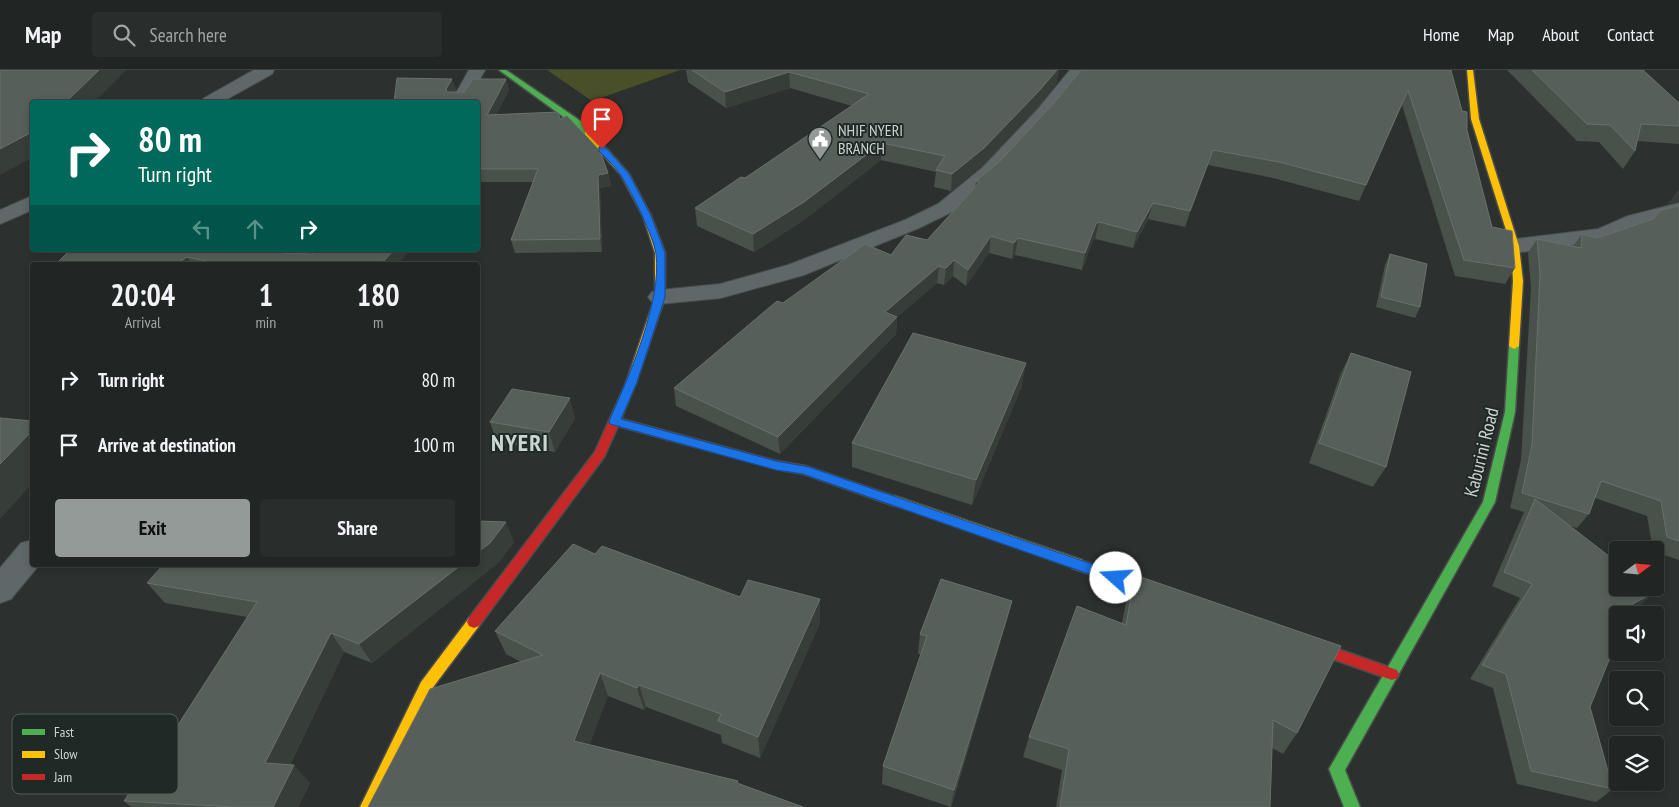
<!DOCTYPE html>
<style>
body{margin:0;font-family:"PT Sans Narrow",sans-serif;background:#292d2b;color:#f1f3f6;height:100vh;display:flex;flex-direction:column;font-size:19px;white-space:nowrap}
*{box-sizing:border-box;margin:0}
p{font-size:16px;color:#a2a5a6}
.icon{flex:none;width:28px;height:28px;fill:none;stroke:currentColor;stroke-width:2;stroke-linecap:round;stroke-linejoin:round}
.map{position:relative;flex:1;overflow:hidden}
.sheet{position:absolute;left:30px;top:192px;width:450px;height:305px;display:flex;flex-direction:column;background:#212523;border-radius:5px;box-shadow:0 2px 8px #0003,0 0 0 1px #3e4241}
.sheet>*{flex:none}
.guide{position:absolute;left:30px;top:30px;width:450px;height:152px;border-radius:5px;box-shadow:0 2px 8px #0003,0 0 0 1px #3e4241;background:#00695c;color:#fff;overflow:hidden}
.needle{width:32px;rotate:74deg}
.fabs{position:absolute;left:1609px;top:471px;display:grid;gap:10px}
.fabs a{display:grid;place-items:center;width:55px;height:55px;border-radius:5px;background:#212523;box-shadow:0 2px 8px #0003,0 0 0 1px #3e4241;font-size:25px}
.pin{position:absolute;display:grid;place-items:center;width:42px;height:42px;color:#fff;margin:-51px -21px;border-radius:50% 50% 50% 0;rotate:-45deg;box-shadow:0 0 5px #0007}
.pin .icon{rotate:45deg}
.me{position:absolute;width:55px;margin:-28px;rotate:289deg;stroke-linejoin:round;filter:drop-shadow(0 0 4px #0008)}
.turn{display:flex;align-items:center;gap:18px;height:105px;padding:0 25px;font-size:22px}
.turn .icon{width:65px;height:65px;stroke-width:2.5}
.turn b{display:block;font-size:35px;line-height:42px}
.lanes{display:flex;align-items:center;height:48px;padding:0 25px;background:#0003;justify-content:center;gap:25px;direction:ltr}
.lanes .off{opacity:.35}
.eta{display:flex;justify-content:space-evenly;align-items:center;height:85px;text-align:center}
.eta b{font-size:30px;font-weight:700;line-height:35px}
.cta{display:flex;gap:10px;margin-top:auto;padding:10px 25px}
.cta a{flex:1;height:58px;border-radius:5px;background:#949a98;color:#111;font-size:20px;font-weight:700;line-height:58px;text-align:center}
.cta a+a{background:#292d2b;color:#f1f3f6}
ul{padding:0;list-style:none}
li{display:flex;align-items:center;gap:15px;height:65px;padding:0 25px}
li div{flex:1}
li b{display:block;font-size:19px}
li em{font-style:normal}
header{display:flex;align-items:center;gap:30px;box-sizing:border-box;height:70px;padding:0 25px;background:#212523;border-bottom:1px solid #3e4241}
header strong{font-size:24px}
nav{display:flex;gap:28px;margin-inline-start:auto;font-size:18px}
.search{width:350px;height:45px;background:#292d2b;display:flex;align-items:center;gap:12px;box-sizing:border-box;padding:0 18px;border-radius:5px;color:#a2a5a6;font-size:19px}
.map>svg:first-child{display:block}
.green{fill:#495029}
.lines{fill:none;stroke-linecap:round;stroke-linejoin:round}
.street-casing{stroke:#4a4d4c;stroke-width:2}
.fast-casing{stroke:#4a4d4c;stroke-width:3}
.slow-casing{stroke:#4a4d4c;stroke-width:3}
.jam-casing{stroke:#4a4d4c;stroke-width:3}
.street{fill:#5f6869;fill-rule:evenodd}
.fast{fill:#4caf50;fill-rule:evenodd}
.slow{fill:#ffc107;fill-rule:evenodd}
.jam{fill:#c62828;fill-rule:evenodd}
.wall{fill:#48514a}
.shaded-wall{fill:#373e39}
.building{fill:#565f59;stroke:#69716c}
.route{fill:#1a73e8;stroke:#114b97}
.labels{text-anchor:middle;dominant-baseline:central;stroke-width:4;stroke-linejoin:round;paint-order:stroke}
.far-poi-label{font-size:16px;fill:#ccd3d1;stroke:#1f2a27;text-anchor:start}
.street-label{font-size:19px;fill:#ccd3d1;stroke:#1f2a27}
.district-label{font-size:24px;font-weight:bold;letter-spacing:1px;fill:#c9d6d2;stroke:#1f2a27}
.key{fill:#1f2a27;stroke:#535d5a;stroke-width:1}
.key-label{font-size:14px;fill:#ccd3d1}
</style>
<header>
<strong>Map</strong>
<div class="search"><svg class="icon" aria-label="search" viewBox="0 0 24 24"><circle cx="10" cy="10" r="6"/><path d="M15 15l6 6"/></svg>Search here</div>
<nav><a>Home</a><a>Map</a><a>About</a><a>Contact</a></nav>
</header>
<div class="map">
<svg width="1679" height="737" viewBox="0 0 1679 737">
<rect width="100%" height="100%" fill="#2c312f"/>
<path class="green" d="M547 0H680L592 31Z"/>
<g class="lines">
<defs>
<path id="street" d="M254 0H274L272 4 222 32H201L204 28Z
M469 0H485L467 32H451Z
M1070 0H1087L1049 48 997 105 952 142 919 158 804 205 721 228 660 234 652 232 648 227 652 222 660 220 720 214 788 195 905 150 938 134 983 97 1037 40Z
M32 126V140L0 154V140Z
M1679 133V145L1642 154 1603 171 1515 183 1507 181 1504 176 1507 171 1515 169 1598 159 1628 146Z
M32 470V495H39L11 529 0 533V498L21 473Z"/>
<path id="fast" d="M499 0H506L582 52 592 63 585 65 576 56Z
M1514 273 1519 276 1515 342 1495 432 1345 700 1360 737H1344L1329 699 1483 432 1505 342 1509 276Z
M1077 489 1173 522 1175 526 1173 530 1168 531 1072 498 1071 494 1072 490Z"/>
<path id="slow" d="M1467 0H1473L1479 49 1519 176 1523 211 1519 276 1514 279 1509 276 1513 211 1511 176 1471 49Z
M585 61H591L629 104 651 146 665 183V227L636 313 631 317 626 313 655 227V183L643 146 621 105 585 65Z
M895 426 1082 490 1083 494 1082 498 1077 499 891 434 889 431 891 428Z
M474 546 479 548 481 552 479 556 431 620 376 737H360L421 612 469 548Z"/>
<path id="jam" d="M631 309 636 313 621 349 776 391 805 396 899 428 901 431 899 434 895 436 804 404 776 399 618 356 604 387 479 556 474 558 469 556 467 552 469 548 595 382 626 313Z
M1301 566 1397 600 1399 604 1397 608 1392 610 1296 576 1294 572 1296 568Z"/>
</defs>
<use href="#street" class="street-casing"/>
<use href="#fast" class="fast-casing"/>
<use href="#slow" class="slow-casing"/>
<use href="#jam" class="jam-casing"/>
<use href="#street" class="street"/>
<use href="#fast" class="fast"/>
<use href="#slow" class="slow"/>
<use href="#jam" class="jam"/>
</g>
<path class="wall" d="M686 0H1059L1056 14 1036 39 982 96 951 121 934 117 936 102 881 90 804 150 754 182 697 156 695 138 745 108 852 36 790 18 726 38 688 12Z
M1451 0 1492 157 1515 198 1505 214 1455 206 1402 35 1359 131 1273 108 1208 95 1185 157 1148 149 1133 178 1095 169 1093 170 1082 200 1015 185 1012 189 989 183 966 216 953 206 944 215 937 213 897 247 896 264 780 384 676 336 674 318 783 233 891 185 927 170 975 118 976 111Z
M1507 0H1643L1679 33V74L1637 71 1635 81 1623 99 1599 72 1577 71Z
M452 9 456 20 454 22H464L506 9 509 20 496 45 560 49 608 103 611 116 600 118 602 182 515 183 511 170 533 112H478V32H394Z
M1679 136V490L1655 482V480H1653L1647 446 1595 428 1589 444 1577 458 1570 456 1640 536 1627 543 1590 637 1613 719 1596 732 1517 714 1493 618 1470 609 1520 528 1492 516 1524 442 1510 438 1521 390 1531 218 1528 183 1537 169 1573 176 1582 164 1597 168 1653 149Z
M70 180H307L303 184H312L316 180H410L397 195H55Z
M1390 184 1420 237 1415 248 1376 237 1385 195Z
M1351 283 1386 397 1373 417 1309 393 1341 303Z
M1026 293 1021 318 972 435 852 397V373Z
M575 348 555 382 497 372 490 352Z
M514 472 498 493 372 593 344 582 290 695 310 713 298 737H131L124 731 169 669 247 547 165 533 147 513Z
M595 484 740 527 820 553 760 688 722 673 721 665 646 637 644 640 608 626 368 737 521 592 506 584 495 561Z
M1135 505 1297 663 1283 684 1272 678 1270 737H1056L1062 700 1023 687 1029 667 1122 553 1127 527Z
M1007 550 951 737 882 714 883 696 921 584H918L920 564Z
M101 652 112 661 82 706 37 702 25 693Z"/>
<path class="shaded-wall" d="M99 0H126L95 32H66Z
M1057 0H1059L1056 14 1036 39 982 96 951 121 952 104Z
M789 2 790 18 726 38 725 22Z
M452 9 456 20 449 31 446 19Z
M506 9 509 20 490 57 487 45Z
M32 62V88L0 105V79Z
M882 73 881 90 804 150 754 182 753 164Z
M1213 80 1208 95 1185 157 1190 141Z
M608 103 611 116 600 118 602 182 600 169 598 105Z
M1678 120H1679V132L1668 134Z
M1153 133 1148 149 1133 178 1137 162Z
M1099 152 1095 169 1093 170 1082 200 1085 183 1096 154Z
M991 166 989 183 966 216 968 200Z
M1018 168 1015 185 1012 189 1014 173Z
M286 180H307L292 194 285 183Z
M394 180H410L397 195H382L381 194Z
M187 187 192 195H175Z
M954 190 953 206 944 215 946 198Z
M939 196 937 213 884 258 885 242Z
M897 247 896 264 780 384 778 367Z
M1026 293 1021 318 972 435 976 410Z
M570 328 575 348 555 382 549 362Z
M32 361V414L0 449V394Z
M506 452 514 472 498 493 372 593 359 574 461 495H478V482Z
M1655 522 1640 536 1623 545 1631 535Z
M820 529V553L760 688 758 667Z
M1012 531 1007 550 950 737 954 720Z
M331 563 344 582 282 711 265 693Z
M600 603 608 626 583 693 574 671Z
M639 615 646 637 644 640 637 618Z
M101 652 112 661 82 706 70 697Z
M294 695 310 713 298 737H273Z"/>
<path class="building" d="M0 0H99L66 32H32V62L0 79Z
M692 0H1057L1038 22 984 78 952 104 936 100 945 86 882 73 804 132 753 164 695 138 741 107 745 108 869 24 789 2 725 22Z
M1081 0H1451L1462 41 1467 42V60L1492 157 1512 161 1515 198 1464 190 1408 20 1366 115 1279 92 1213 80 1190 141 1153 133 1137 162 1099 152 1096 154 1085 183 1018 168 1014 173 991 166 968 200 954 190 946 198 939 196 885 242 897 247 778 367 674 318 777 231 783 233 865 174 891 185 906 165 927 170 980 112 976 111 1000 91 1053 34Z
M1532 0H1643L1679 33V56L1641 54 1635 81 1610 55 1587 54Z
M397 8 452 9 446 19 447 22H464L473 9H506L487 45 558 42 560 49 567 46 600 81 608 103 598 105 600 169 511 170 538 99H478V32H394Z
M1679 136V471L1667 467 1661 431 1601 411 1589 444 1522 423 1532 375 1540 204 1537 169 1581 178 1582 164 1597 168 1653 149 1661 140Z
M70 180H286L285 183 312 184 316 180H394L381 194 389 195H225L187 187 175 195H160L151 192 148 195H55Z
M1390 184 1427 194 1420 237 1381 227Z
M913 263 1026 293 976 410 852 373Z
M1351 283 1411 302 1386 397 1319 373Z
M512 319 570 328 549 362 490 352Z
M0 348 32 351V361L0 394Z
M1535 429 1618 493V518H1649L1655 522 1631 535 1627 545H1618V568L1590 637 1613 719 1531 701 1506 604 1482 595 1532 514 1504 502Z
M478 451 506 452 490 473 478 482Z
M573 474 595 484 602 476 740 527 748 510 820 529 758 667 718 651 721 644 639 615 637 618 600 603 574 671 738 711 737 713 803 737H368L430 619 543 585 495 561Z
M163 495H461L359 574 331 563 265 693 294 695 273 737H235L124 731 166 668 169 669 257 532 147 513Z
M1135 505 1341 576 1297 663 1273 650 1270 737H1060L1069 679 1029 667 1077 536 1126 555Z
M941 509 1012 531 954 720 883 696 927 566 920 564Z"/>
<path class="route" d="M599 77H605L629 104 651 146 665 183V227L637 312 621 349 776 391 809 397 1121 504 1123 508 1121 512 1116 514 1112 512 803 404 776 400 610 354 609 351C629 306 662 232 656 184 653 165 632 123 622 107 616 97 607 89 599 81Z"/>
<defs>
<symbol id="civic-pin" viewBox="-11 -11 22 30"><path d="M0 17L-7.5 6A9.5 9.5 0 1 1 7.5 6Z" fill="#949a98" stroke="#1f2a27"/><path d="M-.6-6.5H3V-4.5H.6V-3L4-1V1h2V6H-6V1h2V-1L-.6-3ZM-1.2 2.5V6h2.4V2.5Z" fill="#fff"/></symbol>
</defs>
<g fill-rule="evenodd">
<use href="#civic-pin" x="806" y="55" width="28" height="38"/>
</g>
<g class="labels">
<g class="far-poi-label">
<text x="838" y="60">NHIF NYERI<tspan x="838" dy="18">BRANCH</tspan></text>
</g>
<g class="street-label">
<text transform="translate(1481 382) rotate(-76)">Kaburini Road</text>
</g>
<g class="district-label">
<text x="520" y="372">NYERI</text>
</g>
</g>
<rect x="12" y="644" width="166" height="80" rx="8" class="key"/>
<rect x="22" y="659" width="23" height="6" fill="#4caf50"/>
<rect x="22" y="681" width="23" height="7" fill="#ffc107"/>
<rect x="22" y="704" width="23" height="6" fill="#c62828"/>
<g class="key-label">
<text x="54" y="667">Fast</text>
<text x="54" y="689">Slow</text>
<text x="54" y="712">Jam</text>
</g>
</svg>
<div class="fabs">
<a><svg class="needle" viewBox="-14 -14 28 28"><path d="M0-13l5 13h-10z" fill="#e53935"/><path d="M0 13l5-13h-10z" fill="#a2a5a6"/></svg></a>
<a><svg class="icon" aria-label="sound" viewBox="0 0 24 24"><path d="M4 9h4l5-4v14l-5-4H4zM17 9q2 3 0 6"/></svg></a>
<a><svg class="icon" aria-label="search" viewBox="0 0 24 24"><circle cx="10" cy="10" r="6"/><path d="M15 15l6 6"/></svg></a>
<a><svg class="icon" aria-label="layers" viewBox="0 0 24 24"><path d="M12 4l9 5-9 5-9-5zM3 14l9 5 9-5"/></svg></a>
</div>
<div class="pin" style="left:602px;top:79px;background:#d93025"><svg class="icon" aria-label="arrive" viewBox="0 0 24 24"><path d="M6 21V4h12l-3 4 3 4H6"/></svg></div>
<svg class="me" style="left:1116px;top:508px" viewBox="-20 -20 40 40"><circle r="19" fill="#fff"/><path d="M0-13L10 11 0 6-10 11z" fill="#1a73e8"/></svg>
<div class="guide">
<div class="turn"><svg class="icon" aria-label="right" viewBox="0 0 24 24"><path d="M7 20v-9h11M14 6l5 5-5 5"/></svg><div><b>80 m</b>Turn right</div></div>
<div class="lanes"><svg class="icon off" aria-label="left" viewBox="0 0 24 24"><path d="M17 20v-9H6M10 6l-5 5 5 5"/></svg><svg class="icon off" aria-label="ahead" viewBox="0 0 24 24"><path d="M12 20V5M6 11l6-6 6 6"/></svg><svg class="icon" aria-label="right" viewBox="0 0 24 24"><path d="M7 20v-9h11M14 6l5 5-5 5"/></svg></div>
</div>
<section class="sheet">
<div class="eta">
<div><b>20:04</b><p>Arrival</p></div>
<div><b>1</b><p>min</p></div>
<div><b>180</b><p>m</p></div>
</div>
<ul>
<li><svg class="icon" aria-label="right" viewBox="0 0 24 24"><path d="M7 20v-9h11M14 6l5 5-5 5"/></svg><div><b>Turn right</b></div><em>80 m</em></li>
<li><svg class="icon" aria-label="arrive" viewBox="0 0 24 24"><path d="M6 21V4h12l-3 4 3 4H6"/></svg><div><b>Arrive at destination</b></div><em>100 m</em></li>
</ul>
<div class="cta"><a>Exit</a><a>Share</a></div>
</section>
</div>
